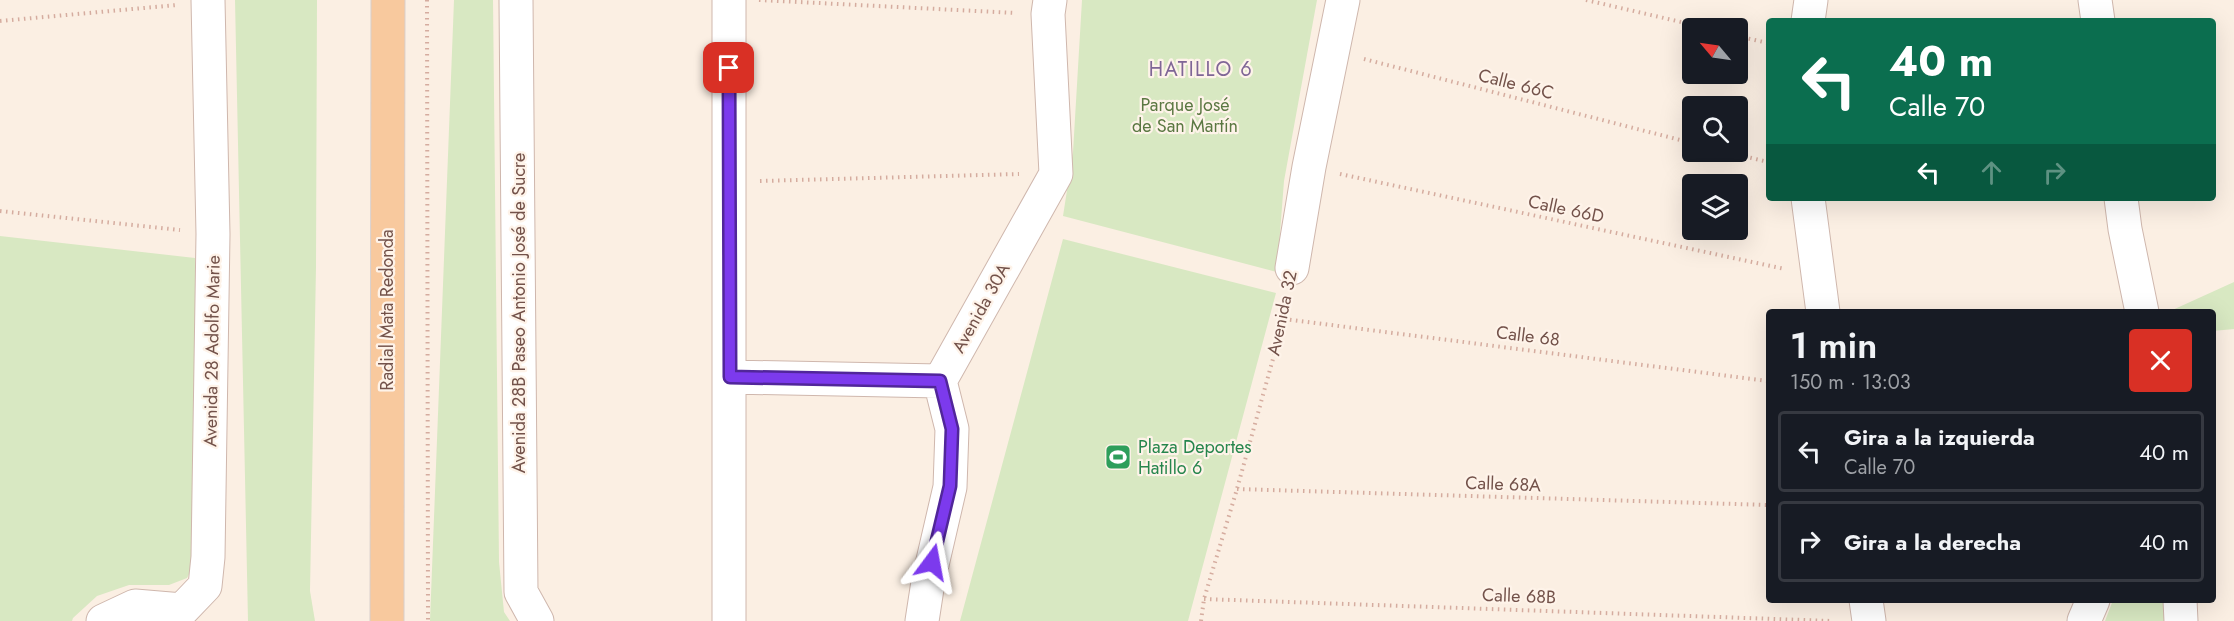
<!DOCTYPE html>
<html lang="es">
<meta charset="utf-8">
<style>
body{margin:0;font-family:Jost,sans-serif;background:#20242c;color:#f1f3f6;height:100vh;display:flex;flex-direction:column;font-size:22px;white-space:nowrap}
*{box-sizing:border-box;margin:0}
p{font-size:20px;color:#9ea1a6}
.icon{flex:none;width:33px;height:33px;fill:none;stroke:currentColor;stroke-width:2;stroke-linecap:round;stroke-linejoin:round}
.map{position:relative;flex:1;overflow:hidden}
.drawer{position:absolute;left:1766px;top:309px;width:450px;height:294px;display:flex;flex-direction:column;background:#171b24;border-radius:6px;box-shadow:0 6px 24px #0002}
.drawer>*{flex:none}
.top-card{position:absolute;left:1766px;top:18px;width:450px;height:183px;border-radius:6px;box-shadow:0 6px 24px #0002;background:#0b6e4f;color:#fff;overflow:hidden}
.needle{width:39px;rotate:299deg}
.buttons{position:absolute;left:1682px;top:18px;display:grid;gap:12px}
.buttons a{display:grid;place-items:center;width:66px;height:66px;border-radius:6px;background:#171b24;box-shadow:0 6px 24px #0002;font-size:30px}
.pin{position:absolute;display:grid;place-items:center;width:51px;height:51px;color:#fff;margin:-26px;border-radius:12px;box-shadow:0 3px 9px #0006}
.me{position:absolute;width:66px;margin:-33px;rotate:13deg;stroke-linejoin:round;filter:drop-shadow(0 0 4px #0008)}
.turn{display:flex;align-items:center;gap:21px;height:126px;padding:0 24px;font-size:27px}
.turn .icon{width:78px;height:78px;stroke-width:2.5}
.turn b{display:block;font-size:42px;line-height:51px}
.lanes{display:flex;align-items:center;height:57px;padding:0 24px;background:#0003;justify-content:center;gap:30px;direction:ltr}
.lanes .off{opacity:.35}
.round{display:grid;place-items:center;flex:none;width:63px;height:63px;border-radius:6px;background:#20242c}
.summary{display:flex;align-items:center;justify-content:space-between;height:102px;padding:0 24px}
h1{font-size:36px;font-weight:600;line-height:45px}
ul{padding:0;list-style:none}
li{display:flex;align-items:center;gap:18px;height:81px;margin:0 12px 9px;padding:0 12px;border:3px solid #363941;border-radius:6px}
li div{flex:1}
li b{display:block;font-size:22px}
li em{font-style:normal}
.map>svg:first-child{display:block}
.green{fill:#d8e8c2}
.lines{fill:none;stroke-linecap:round;stroke-linejoin:round}
.minor-casing{stroke:#cfb7ad;stroke-width:35}
.major-casing{stroke:#d8cfcc;stroke-width:35}
.path{stroke:#d5ac9f;stroke-width:4;stroke-dasharray:1.5 4.5;stroke-linecap:butt}
.minor{stroke:#fff;stroke-width:33}
.major{stroke:#f8c99e;stroke-width:33}
.route-casing{stroke:#51269a;stroke-width:15}
.route{stroke:#7c3aed;stroke-width:10}
.labels{text-anchor:middle;dominant-baseline:central;stroke-width:4.5;stroke-linejoin:round;paint-order:stroke}
.street-label{font-size:18px;fill:#73524a;stroke:#fef3e9}
.park-label{font-size:18px;fill:#5b7842;stroke:#fef3e9}
.leisure-label{font-size:18px;fill:#27864d;stroke:#fef3e9;text-anchor:start}
.neighbourhood-label{font-size:20px;letter-spacing:1.5px;fill:#7f6696;stroke:#fef3e9}
</style>
<div class="map">
<svg width="2234" height="621" viewBox="0 0 2234 621">
<rect width="100%" height="100%" fill="#fbefe3"/>
<path class="green" d="M235 0H317L316 267 310 591 315 621H248Z
M454 0H493L499 562 504 612 510 621H430Z
M1082 0H1317L1284 181 1277 272 1063 216 1073 152Z
M0 236 195 258 197 559 187 578 169 585H129L97 596 73 618 72 621H0Z
M1063 239 1276 293 1188 621H960Z
M2234 282V329L2213 331 2212 312H2168Z
M2113 600H2168L2167 621H2105Z"/>
<g class="lines">
<defs>
<path id="minor" d="M516 0 521 592 537 621
M2095 0 2098 21
M1808 21 1811 0
M1808 198 1823 312
M2121 198 2125 229 2142 312
M1292 268 1309 167 1343 0
M730 377 940 381
M1866 600 1869 621
M2180 600 2181 621
M103 621 135 606 182 610 205 586 208 557 213 234 208 0
M729 621V0
M922 621 928 582 950 487 952 429 940 381 1056 174 1048 14 1050 0
M2084 621 2093 600"/>
<path id="major" d="M387 621 388 0"/>
</defs>
<use href="#minor" class="minor-casing"/>
<use href="#major" class="major-casing"/>
<path class="path" d="M427 0 428 621
M759 0 1016 13
M1586 0 1707 28
M0 21 177 5
M1737 36 1768 43
M1364 59 1692 143
M1727 152 1768 162
M1340 174 1785 269
M760 181 1019 174
M0 211 180 230
M1284 319 1768 381
M1237 489 1768 505
M1204 599 1832 621
M1201 621 1204 599 1237 489 1284 319 1287 297"/>
<use href="#minor" class="minor"/>
<use href="#major" class="major"/>
</g>
<g class="lines">
<defs>
<path id="route" d="M729 68 730 377 940 381 952 429 950 486 932 562"/>
</defs>
<use href="#route" class="route-casing"/>
<use href="#route" class="route"/>
</g>
<defs>
<symbol id="stadium-square" viewBox="-11 -11 22 22"><rect x="-9" y="-9" width="18" height="18" rx="4" fill="#2e9e5b" stroke="#fef3e9"/><path d="M0-5a6.5 5 0 1 0 0 10a6.5 5 0 1 0 0-10ZM-3.5-1.8h7v3.6h-7Z" fill="#fff"/></symbol>
</defs>
<g fill-rule="evenodd">
<use href="#stadium-square" x="1103" y="442" width="30" height="30"/>
</g>
<g class="labels">
<g class="street-label">
<text transform="translate(1516 84) rotate(14)">Calle 66C</text>
<text transform="translate(1566 209) rotate(12)">Calle 66D</text>
<text transform="translate(981 308) rotate(-61)">Avenida 30A</text>
<text transform="translate(387 310) rotate(-90)">Radial Mata Redonda</text>
<text transform="translate(519 313) rotate(-90)">Avenida 28B Paseo Antonio José de Sucre</text>
<text transform="translate(1282 313) rotate(-78)">Avenida 32</text>
<text transform="translate(1528 336) rotate(7)">Calle 68</text>
<text transform="translate(212 351) rotate(-89)">Avenida 28 Adolfo Marie</text>
<text transform="translate(1503 484) rotate(2)">Calle 68A</text>
<text transform="translate(1519 596) rotate(2)">Calle 68B</text>
</g>
<g class="park-label">
<text x="1185" y="105">Parque José<tspan x="1185" dy="21">de San Martín</tspan></text>
</g>
<g class="leisure-label">
<text x="1138" y="447">Plaza Deportes<tspan x="1138" dy="21">Hatillo 6</tspan></text>
</g>
<g class="neighbourhood-label">
<text x="1201" y="69">HATILLO 6</text>
</g>
</g>
</svg>
<div class="buttons">
<a><svg class="needle" viewBox="-14 -14 28 28"><path d="M0-13l5 13h-10z" fill="#e53935"/><path d="M0 13l5-13h-10z" fill="#9ea1a6"/></svg></a>
<a><svg class="icon" aria-label="search" viewBox="0 0 24 24"><circle cx="10" cy="10" r="6"/><path d="M15 15l6 6"/></svg></a>
<a><svg class="icon" aria-label="layers" viewBox="0 0 24 24"><path d="M12 4l9 5-9 5-9-5zM3 14l9 5 9-5"/></svg></a>
</div>
<div class="pin" style="left:729px;top:68px;background:#d93025"><svg class="icon" aria-label="arrive" viewBox="0 0 24 24"><path d="M6 21V4h12l-3 4 3 4H6"/></svg></div>
<svg class="me" style="left:932px;top:562px" viewBox="-20 -20 40 40"><path d="M0-17L14 15 0 8-14 15z" fill="#7c3aed" stroke="#fff" stroke-width="4"/></svg>
<div class="top-card">
<div class="turn"><svg class="icon" aria-label="left" viewBox="0 0 24 24"><path d="M17 20v-9H6M10 6l-5 5 5 5"/></svg><div><b>40 m</b>Calle 70</div></div>
<div class="lanes"><svg class="icon" aria-label="left" viewBox="0 0 24 24"><path d="M17 20v-9H6M10 6l-5 5 5 5"/></svg><svg class="icon off" aria-label="ahead" viewBox="0 0 24 24"><path d="M12 20V5M6 11l6-6 6 6"/></svg><svg class="icon off" aria-label="right" viewBox="0 0 24 24"><path d="M7 20v-9h11M14 6l5 5-5 5"/></svg></div>
</div>
<section class="drawer">
<div class="summary"><div><h1>1 min</h1><p>150 m · 13:03</p></div><a class="round" style="background:#d93025;color:#fff"><svg class="icon" aria-label="close" viewBox="0 0 24 24"><path d="M6 6l12 12M18 6L6 18"/></svg></a></div>
<ul>
<li><svg class="icon" aria-label="left" viewBox="0 0 24 24"><path d="M17 20v-9H6M10 6l-5 5 5 5"/></svg><div><b>Gira a la izquierda</b><p>Calle 70</p></div><em>40 m</em></li>
<li><svg class="icon" aria-label="right" viewBox="0 0 24 24"><path d="M7 20v-9h11M14 6l5 5-5 5"/></svg><div><b>Gira a la derecha</b></div><em>40 m</em></li>
</ul>
</section>
</div>
